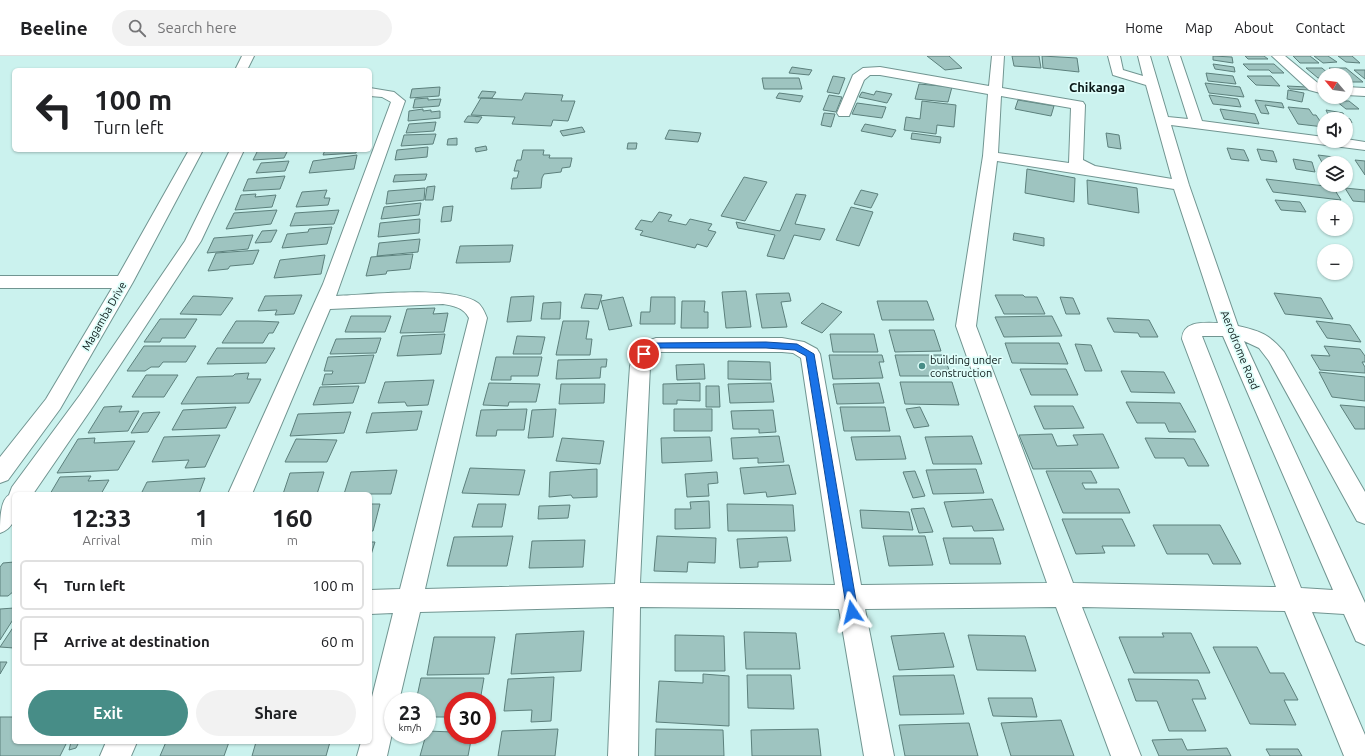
<!DOCTYPE html>
<meta charset="utf-8">
<style>
body{margin:0;font-family:Ubuntu,sans-serif;background:#f2f2f2;color:#202124;height:100vh;display:flex;flex-direction:column;font-size:15px;white-space:nowrap}
*{box-sizing:border-box;margin:0}
p{font-size:13px;color:#757577}
.icon{flex:none;width:22px;height:22px;fill:none;stroke:currentColor;stroke-width:2;stroke-linecap:round;stroke-linejoin:round}
.map{position:relative;flex:1;overflow:hidden}
.sheet{position:absolute;left:12px;top:436px;width:360px;height:252px;display:flex;flex-direction:column;background:#fff;border-radius:6px;box-shadow:0 1px 3px #0004}
.sheet>*{flex:none}
.banner{position:absolute;left:12px;top:12px;width:360px;height:84px;border-radius:6px;box-shadow:0 1px 3px #0004;background:#fff;color:#202124;overflow:hidden}
.needle{width:26px;rotate:299deg}
.tools{position:absolute;left:1317px;top:12px;display:grid;gap:8px}
.tools a{display:grid;place-items:center;width:36px;height:36px;border-radius:50%;background:#fff;box-shadow:0 1px 3px #0004;font-size:20px}
.speed{position:absolute;left:384px;top:636px;display:flex;gap:8px;font-size:20px;font-weight:700;text-align:center}
.speed>*{display:grid;place-content:center;width:52px;height:52px;border-radius:50%;background:#fff;box-shadow:0 1px 3px #0004;line-height:1}
.speed small{font-size:10px;font-weight:400}
.speed .limit{border:6px solid #d22;background:#fff;color:#111}
.pin{position:absolute;display:grid;place-items:center;width:34px;height:34px;color:#fff;margin:-17px;border:2px solid #fff;border-radius:50%;box-shadow:0 1px 4px #0007}
.me{position:absolute;width:44px;margin:-22px;rotate:350deg;stroke-linejoin:round;filter:drop-shadow(0 0 3px #0008)}
.turn{display:flex;align-items:center;gap:14px;height:84px;padding:0 16px;font-size:18px}
.turn .icon{width:52px;height:52px;stroke-width:2.5}
.turn b{display:block;font-size:28px;line-height:34px}
.eta{display:flex;justify-content:space-evenly;align-items:center;height:68px;text-align:center}
.eta b{font-size:24px;font-weight:600;line-height:28px}
.primary-button{display:flex;gap:8px;margin-top:auto;padding:8px 16px}
.primary-button a{flex:1;height:46px;border-radius:24px;background:#478d87;color:#fff;font-size:16px;font-weight:600;line-height:46px;text-align:center}
.primary-button a+a{background:#f2f2f2;color:#202124}
ul{padding:0;list-style:none}
li{display:flex;align-items:center;gap:12px;height:50px;margin:0 8px 6px;padding:0 8px;border:2px solid #e0e0e0;border-radius:6px}
li div{flex:1}
li b{display:block;font-size:15px}
li em{font-style:normal}
header{display:flex;align-items:center;gap:24px;box-sizing:border-box;height:56px;padding:0 20px;background:#fff;border-bottom:1px solid #e0e0e0}
header strong{font-size:19px}
nav{display:flex;gap:22px;margin-inline-start:auto;font-size:14px}
.search{width:280px;height:36px;background:#f2f2f2;display:flex;align-items:center;gap:10px;box-sizing:border-box;padding:0 14px;border-radius:22px;color:#757577;font-size:15px}
.map>svg:first-child{display:block}
.building{fill:#9ec4c0;stroke:#5c807c}
.lines{fill:none;stroke-linecap:round;stroke-linejoin:round}
.minor-casing{stroke:#719591;stroke-width:2}
.minor{fill:#fff;fill-rule:evenodd}
.route{fill:#1a73e8;stroke:#114b97}
.poi-dot{fill:#478d87;stroke:#dffefa;stroke-width:1.5}
.labels{text-anchor:middle;dominant-baseline:central;stroke-width:3.5;stroke-linejoin:round;paint-order:stroke}
.street-label{font-size:11px;fill:#0a1817;stroke:#dffefa}
.poi-label{font-size:11px;fill:#0a1817;stroke:#dffefa;text-anchor:start}
.far-district-label{font-size:13px;font-weight:bold;fill:#0a1817;stroke:#dffefa}
</style>
<header>
<strong>Beeline</strong>
<div class="search"><svg class="icon" aria-label="search" viewBox="0 0 24 24"><circle cx="10" cy="10" r="6"/><path d="M15 15l6 6"/></svg>Search here</div>
<nav><a>Home</a><a>Map</a><a>About</a><a>Contact</a></nav>
</header>
<div class="map">
<svg width="1365" height="700" viewBox="0 0 1365 700">
<rect width="100%" height="100%" fill="#cbf2ee"/>
<path class="building" d="M927 0H949L962 12 945 14Z
M1012 0H1039L1041 12 1014 10Z
M1042 0 1077 2 1079 16 1043 12Z
M1213 0 1232 1 1233 7 1213 4Z
M1245 0H1264L1268 3H1248Z
M1293 0H1310L1319 7H1300Z
M1314 0H1328L1337 6 1323 7Z
M1338 0H1352L1360 7 1346 6Z
M1213 8 1234 11 1235 16 1215 13Z
M1243 8H1274L1284 17H1272L1269 14H1249Z
M792 11 812 14 809 19 789 17Z
M1306 12H1322L1330 19H1324V22H1318Z
M1329 12H1346L1363 26H1346V19H1337Z
M1354 14H1365V23Z
M1206 17 1233 20 1236 28 1208 25Z
M833 20 845 22 839 38 827 36Z
M1247 20H1271L1280 30 1256 29Z
M762 22H799L802 33H764Z
M1205 27 1240 31 1244 41 1209 37Z
M919 28 952 31 948 46 915 43Z
M1287 30 1307 31 1310 34 1290 33Z
M440 31 439 40 410 42 412 33Z
M1288 34 1304 37 1302 46 1287 43Z
M482 35 496 36 492 42H478Z
M876 35 892 38 887 47 859 41 862 36 874 39Z
M525 37 563 39 561 45H575L568 65 553 64 551 70 512 68 515 61 471 59 481 42 522 44Z
M779 37 803 40 800 46 776 42Z
M829 39 842 41 836 56 823 54Z
M1209 39 1238 43 1241 51 1213 48Z
M428 42V44L441 43 439 50 413 52 415 43Z
M1018 44 1054 50 1051 60 1015 53Z
M1255 44 1282 47 1284 52 1265 49 1269 58 1261 57Z
M922 45 956 49 954 71 937 69 936 78 904 74 906 61 920 63Z
M1336 45H1349L1359 53H1346Z
M857 47 886 51 882 62 852 58Z
M1288 51 1309 53 1313 59H1316L1324 71 1298 68Z
M423 53V55L431 54V56L440 55V62L408 65 409 55Z
M1220 53 1255 58 1259 68 1224 63Z
M1326 54 1343 57 1345 62 1350 63 1352 67 1346 66V63H1330Z
M824 57 835 58 831 71 821 69Z
M468 60H472L482 61 478 67 464 66Z
M436 66 434 75 406 77 409 68Z
M865 68 896 74 892 81 861 75Z
M582 71 585 76 563 80 560 75Z
M669 74 701 77 698 86 665 83Z
M912 77 941 81 940 87 911 83Z
M1106 77 1119 79 1121 93 1108 91Z
M436 78 433 88 401 90 404 79Z
M457 82V89H447L448 83Z
M628 87H637L636 93H627Z
M486 90 487 94 476 96 475 92Z
M428 91 427 101 395 104 397 94Z
M1227 92 1244 94 1249 105 1231 103Z
M1257 93 1273 95 1277 106 1261 104Z
M258 94H288L284 102 253 104Z
M325 94H357L356 97 323 99Z
M523 94H544L543 99H550L549 102H572L570 111 562 112 561 116 544 118 542 122 541 132 511 133 513 122H517L519 115H514L517 104H521Z
M357 99 354 113 309 117 313 105Z
M1318 99 1342 102 1345 107H1324V110Z
M1293 103 1312 106 1315 116 1296 113Z
M1355 104 1365 105V119Z
M289 105 285 115 256 117 261 107Z
M1027 113 1075 122 1074 146 1025 137Z
M427 118 425 124 393 126 395 119Z
M285 120 280 133 243 135 248 123Z
M744 121 767 126 745 165 721 160Z
M1266 123 1333 131 1341 144 1273 136Z
M1087 124 1137 132 1139 157 1088 148Z
M435 130 433 144H425L427 131Z
M425 132 424 144 386 148 388 135Z
M1345 132 1365 134V146L1353 145Z
M327 134 324 142H330L328 149 296 151 302 136Z
M861 134 878 138 871 152 854 148Z
M256 138 255 141 276 139 272 151 235 154 241 139Z
M796 138 806 139 795 168 825 173 820 184 794 179 784 203 767 200 775 179 738 172 736 166 780 175Z
M1275 144 1300 146 1306 156 1281 154Z
M421 147 419 159 381 163 384 151Z
M453 150 451 165 441 166 443 151Z
M851 151 873 156 859 190 836 184Z
M277 154 271 168 226 173 234 157Z
M339 154 334 168 290 170 295 157Z
M659 156 672 159 668 165 686 169 690 163 712 168 708 174 716 176 707 191 697 188 695 192 640 179 643 175 635 173 641 164 652 166Z
M420 163 419 177 378 181 380 167Z
M332 171 327 188 282 192 287 178 308 176 309 173Z
M277 174 271 186 255 187 262 175Z
M1014 177 1044 182V190L1013 184Z
M253 179 248 193 207 197 214 182Z
M420 183 418 196 377 200 379 187Z
M513 189 510 206 456 207 460 190Z
M259 194 253 208 230 210 228 213 208 215 216 197Z
M413 198 410 213 387 215 386 218 366 220 371 201Z
M325 199 321 218 274 222 280 204Z
M746 235 751 271 726 272 722 236Z
M789 237 791 245 781 246 787 271 762 272 756 238Z
M1274 237 1321 242 1333 263 1285 258Z
M585 238 602 239 598 253 581 252Z
M302 239 294 258 275 259 277 254 258 255 265 240Z
M995 239H1023L1025 241H1037L1045 258H1004Z
M193 240 216 241 233 242 221 259 180 258Z
M534 240 531 265 507 266 511 241Z
M623 241 632 270 609 274 601 245Z
M651 241H675V268H640L641 256H650Z
M1060 241 1073 242 1080 258H1066Z
M682 245H705L704 256H708V272H681Z
M877 245H927L934 264H882Z
M561 246 560 263H541L543 247Z
M822 247 842 256 822 277 801 267Z
M435 252 433 258 448 257 444 276 400 277 407 253Z
M351 260H391L385 276H345Z
M1052 260 1062 280 1004 281 995 261Z
M1107 262 1149 264 1158 281H1140L1138 277 1114 276Z
M160 263H197L185 282H162L160 286H144Z
M236 265H258L279 266 273 277H269L263 287H222Z
M563 265H589L586 283H592L590 299H556Z
M1316 265 1350 269 1361 286 1327 282Z
M889 274H934L941 295 895 296Z
M445 278 441 298 397 300 402 280Z
M830 278H874L878 296H833Z
M517 280 545 281 541 298H513Z
M381 282 376 297 330 298 336 283Z
M1005 287H1059L1068 308 1012 307Z
M1075 288 1091 289 1102 315H1085Z
M144 290H196L186 306H163L159 311H151L145 315H127Z
M1324 290 1360 293 1365 300V306H1362L1365 311V317L1320 314 1311 299 1330 300Z
M217 292H275L266 307 207 308Z
M374 299 365 327 322 329 325 318H332L333 315H324L328 301Z
M829 299H882L884 306H879L883 322 833 323Z
M895 299H944L951 320H900Z
M496 301H542L538 320H511V324H491Z
M607 303 606 311H601L600 322 556 323 558 304Z
M728 305 770 306 771 324 728 323Z
M704 308 705 323 677 324 676 309Z
M1020 313H1066L1078 339H1031Z
M1121 315 1164 316 1175 337 1131 336Z
M1319 316 1365 321V345L1332 341Z
M249 317 247 323H261L249 347 181 348 197 321 233 320 235 318Z
M146 319H178L164 341H132Z
M434 324 428 349 407 350 405 346 378 347 385 326Z
M900 326H952L959 349 905 348Z
M489 327 540 328 536 346H509L508 350 483 349Z
M700 327V345L677 344V348H663V328Z
M771 327 774 346 730 347 728 328Z
M879 327 884 347 837 348 833 328Z
M561 328H605L604 347 559 348Z
M359 330 353 347 313 349 320 331Z
M706 330H719L720 351H706Z
M1126 346 1180 347 1196 376H1169L1165 367H1137Z
M1340 349 1365 351V373H1355Z
M122 350 119 356 139 355 128 375 88 377 104 351Z
M1034 350H1073L1084 372 1044 373Z
M236 351 226 372 172 374 183 354Z
M840 351H885L890 375H844Z
M920 351 929 370 914 372 906 353Z
M527 353 524 374H497L496 380H476L481 354Z
M556 353 553 381 528 382 532 354Z
M674 353H712V375H674Z
M773 354 776 376 759 377V373H733L731 355Z
M422 355 417 374 366 377 372 357Z
M160 356 148 376 131 377 143 357Z
M351 356 344 377 290 380 298 358Z
M1052 378 1057 390 1078 389 1073 379 1103 378 1119 412 1033 413 1019 379Z
M220 379 205 411 185 412 189 404 152 406 164 381Z
M779 380 784 406 758 407V402L733 403 731 382Z
M900 380 906 403 856 404 851 381Z
M972 380 982 408H933L925 381Z
M710 381 712 405 662 407 661 382Z
M95 382 94 387 135 385 118 414 57 417 78 383Z
M562 382 604 385 600 408 556 405Z
M1145 382 1194 383 1209 410H1188L1184 402H1155Z
M296 383 337 384 327 406H285Z
M789 409 796 438 767 441 766 436 744 438 740 412Z
M470 412 525 414 519 439 462 437Z
M597 413V441L573 442 571 439 549 441 550 416Z
M976 413 984 437 933 438 926 414Z
M397 414 391 438H344L351 416Z
M915 415 925 440 913 442 903 416Z
M1046 415H1091L1097 427H1082L1085 433H1119L1130 457H1063Z
M324 416 317 438H283L290 417Z
M717 416 718 427 708 428 709 440 687 441 685 418Z
M91 420 88 425 109 424 101 438H50L60 421Z
M205 422 199 438H141L147 426Z
M992 443 1004 474 974 475 972 470 952 471 944 446Z
M709 445 710 472 675 473V453H691L690 446Z
M370 448H380L373 475H370Z
M478 448H506L502 471H472Z
M727 448 793 449 795 475H728Z
M570 449 568 462 538 463 539 450Z
M924 452 933 476 919 477 911 453Z
M860 454 909 456 913 474 862 472Z
M1062 463H1122L1135 490H1102L1105 497 1076 498Z
M1153 469H1220L1241 508H1213L1208 498H1167Z
M513 480 507 510H447L454 481Z
M657 480 716 482 715 507 688 506 687 516 654 515Z
M883 480H925L933 509 889 510Z
M787 481 791 505 758 506V511L740 512 737 483Z
M943 482H993L1001 508H950Z
M585 484 583 511 529 512 532 485Z
M370 486H375L370 502Z
M14 506V535L8 540H0V511L3 507Z
M14 552V562L0 584V553Z
M14 570V592L0 591Z
M584 575 581 615 511 618 516 578Z
M744 576 796 577 800 613H746Z
M944 577 954 611 899 614 891 580Z
M1162 577H1191L1210 617H1134L1119 581H1164Z
M675 579 724 580 725 615H675Z
M968 579 1025 580 1036 615 977 614Z
M434 581H495L489 618 427 619Z
M1213 591H1257L1270 617H1284L1298 644H1284L1296 669 1250 668Z
M0 606H7L0 618Z
M703 618 729 620V670L656 666 659 625 703 627Z
M747 619H791L794 653 748 652Z
M954 619 964 658 900 659 893 620Z
M554 621 551 665 531 666 532 654 504 655 508 623Z
M421 622H484L480 645H453V661H427V645H416Z
M1128 623 1198 624 1206 643H1192L1206 675H1169L1157 645H1136Z
M988 642H1032L1037 661 993 660Z
M0 661H14V686H67L60 700H0Z
M1061 664 1074 700H1011L1001 667Z
M969 667 978 700H905L899 669Z
M558 673 555 700H498L502 675Z
M656 673 723 674 724 700H655Z
M818 673 821 700H752L751 674Z
M427 675 453 676V679H472L468 700H420Z
M1182 683 1187 694 1227 692 1231 700H1159L1152 684Z
M71 686H79L76 692 69 694Z
M166 686H229L224 700H160Z
M256 686H330L326 700H252Z
M1266 693H1298L1302 700H1270Z"/>
<g class="lines">
<defs>
<path id="minor" d="M242 0H254L247 14H235Z
M992 0H1004L1002 32 1083 46 1085 49 1083 104 1095 110 1172 123 1146 29 1113 19 1108 0H1120L1123 14 1143 20 1138 0H1150L1168 61 1188 63 1168 0H1180L1202 65 1324 81V85H1346V83L1365 86V94L1171 69 1189 129 1238 270C1260 275 1269 278 1284 296L1365 436V468L1357 465 1269 305 1259 292 1244 285 1365 547V589L1356 585 1344 558 1312 556 1365 679V700H1344L1285 555 1082 551 1141 700H1111L1056 551 865 553 894 700H864L839 553 640 551 638 700H608L614 551 420 556 399 645H393V673L387 700H357L361 686H370V649L393 557 370 558V534L400 533 469 262C463 251 454 250 443 248L330 253 252 438H228L323 228 391 46 382 41 370 40V32L394 36 405 45 336 240C368 239 453 229 478 247 482 250 485 257 487 262L425 533 615 528 630 310C634 296 642 286 656 282H782L804 286 817 293 820 298 861 529 1047 527 956 270 983 100 988 38 880 19H870L864 24 849 60H839L837 57 853 19 863 12 880 11 989 30ZM1001 40 1071 52 1069 107 998 97ZM997 105 1174 133 1218 267C1205 267 1183 264 1182 283L1276 531 1073 527 976 270ZM1202 280H1223L1333 534 1301 532ZM660 296H782L793 297 801 302 835 529 640 527 650 310 653 302Z
M1272 0H1285L1319 28 1324 30V38L1309 34Z
M1346 31 1365 32V40L1346 39Z
M189 94H203L133 226 60 353 8 424 0 427V401L46 343 112 232H0V220H118Z
M230 94H244L201 185 94 349 33 438H14C14 455 19 470 0 477 0 466 0 444 9 439L12 431 80 339 185 185Z
M106 686H137L131 700H100Z"/>
</defs>
<use href="#minor" class="minor-casing"/>
<use href="#minor" class="minor"/>
</g>
<path class="route" d="M766 286 797 288 814 298 858 556 856 559 852 561 848 559 847 556 806 300 795 294 766 292H658L647 301H641L640 298 645 291 656 287Z"/>
<circle class="poi-dot" cx="922" cy="310" r="4"/>
<g class="labels">
<g class="street-label">
<text transform="translate(104 260) rotate(-60)">Magamba Drive</text>
<text transform="translate(1240 294) rotate(68)">Aerodrome Road</text>
</g>
<g class="poi-label">
<text x="930" y="304">building under<tspan x="930" dy="13">construction</tspan></text>
</g>
<g class="far-district-label">
<text x="1097" y="31">Chikanga</text>
</g>
</g>
</svg>
<div class="tools">
<a><svg class="needle" viewBox="-14 -14 28 28"><path d="M0-13l5 13h-10z" fill="#e53935"/><path d="M0 13l5-13h-10z" fill="#757577"/></svg></a>
<a><svg class="icon" aria-label="sound" viewBox="0 0 24 24"><path d="M4 9h4l5-4v14l-5-4H4zM17 9q2 3 0 6"/></svg></a>
<a><svg class="icon" aria-label="layers" viewBox="0 0 24 24"><path d="M12 4l9 5-9 5-9-5zM3 14l9 5 9-5"/></svg></a>
<a>+</a>
<a>−</a>
</div>
<div class="speed"><div>23<small>km/h</small></div><div class="limit">30</div></div>
<div class="pin" style="left:644px;top:298px;background:#d93025"><svg class="icon" aria-label="arrive" viewBox="0 0 24 24"><path d="M6 21V4h12l-3 4 3 4H6"/></svg></div>
<svg class="me" style="left:852px;top:556px" viewBox="-20 -20 40 40"><path d="M0-17L14 15 0 8-14 15z" fill="#1a73e8" stroke="#fff" stroke-width="4"/></svg>
<div class="banner">
<div class="turn"><svg class="icon" aria-label="left" viewBox="0 0 24 24"><path d="M17 20v-9H6M10 6l-5 5 5 5"/></svg><div><b>100 m</b>Turn left</div></div>
</div>
<section class="sheet">
<div class="eta">
<div><b>12:33</b><p>Arrival</p></div>
<div><b>1</b><p>min</p></div>
<div><b>160</b><p>m</p></div>
</div>
<ul>
<li><svg class="icon" aria-label="left" viewBox="0 0 24 24"><path d="M17 20v-9H6M10 6l-5 5 5 5"/></svg><div><b>Turn left</b></div><em>100 m</em></li>
<li><svg class="icon" aria-label="arrive" viewBox="0 0 24 24"><path d="M6 21V4h12l-3 4 3 4H6"/></svg><div><b>Arrive at destination</b></div><em>60 m</em></li>
</ul>
<div class="primary-button"><a>Exit</a><a>Share</a></div>
</section>
</div>
